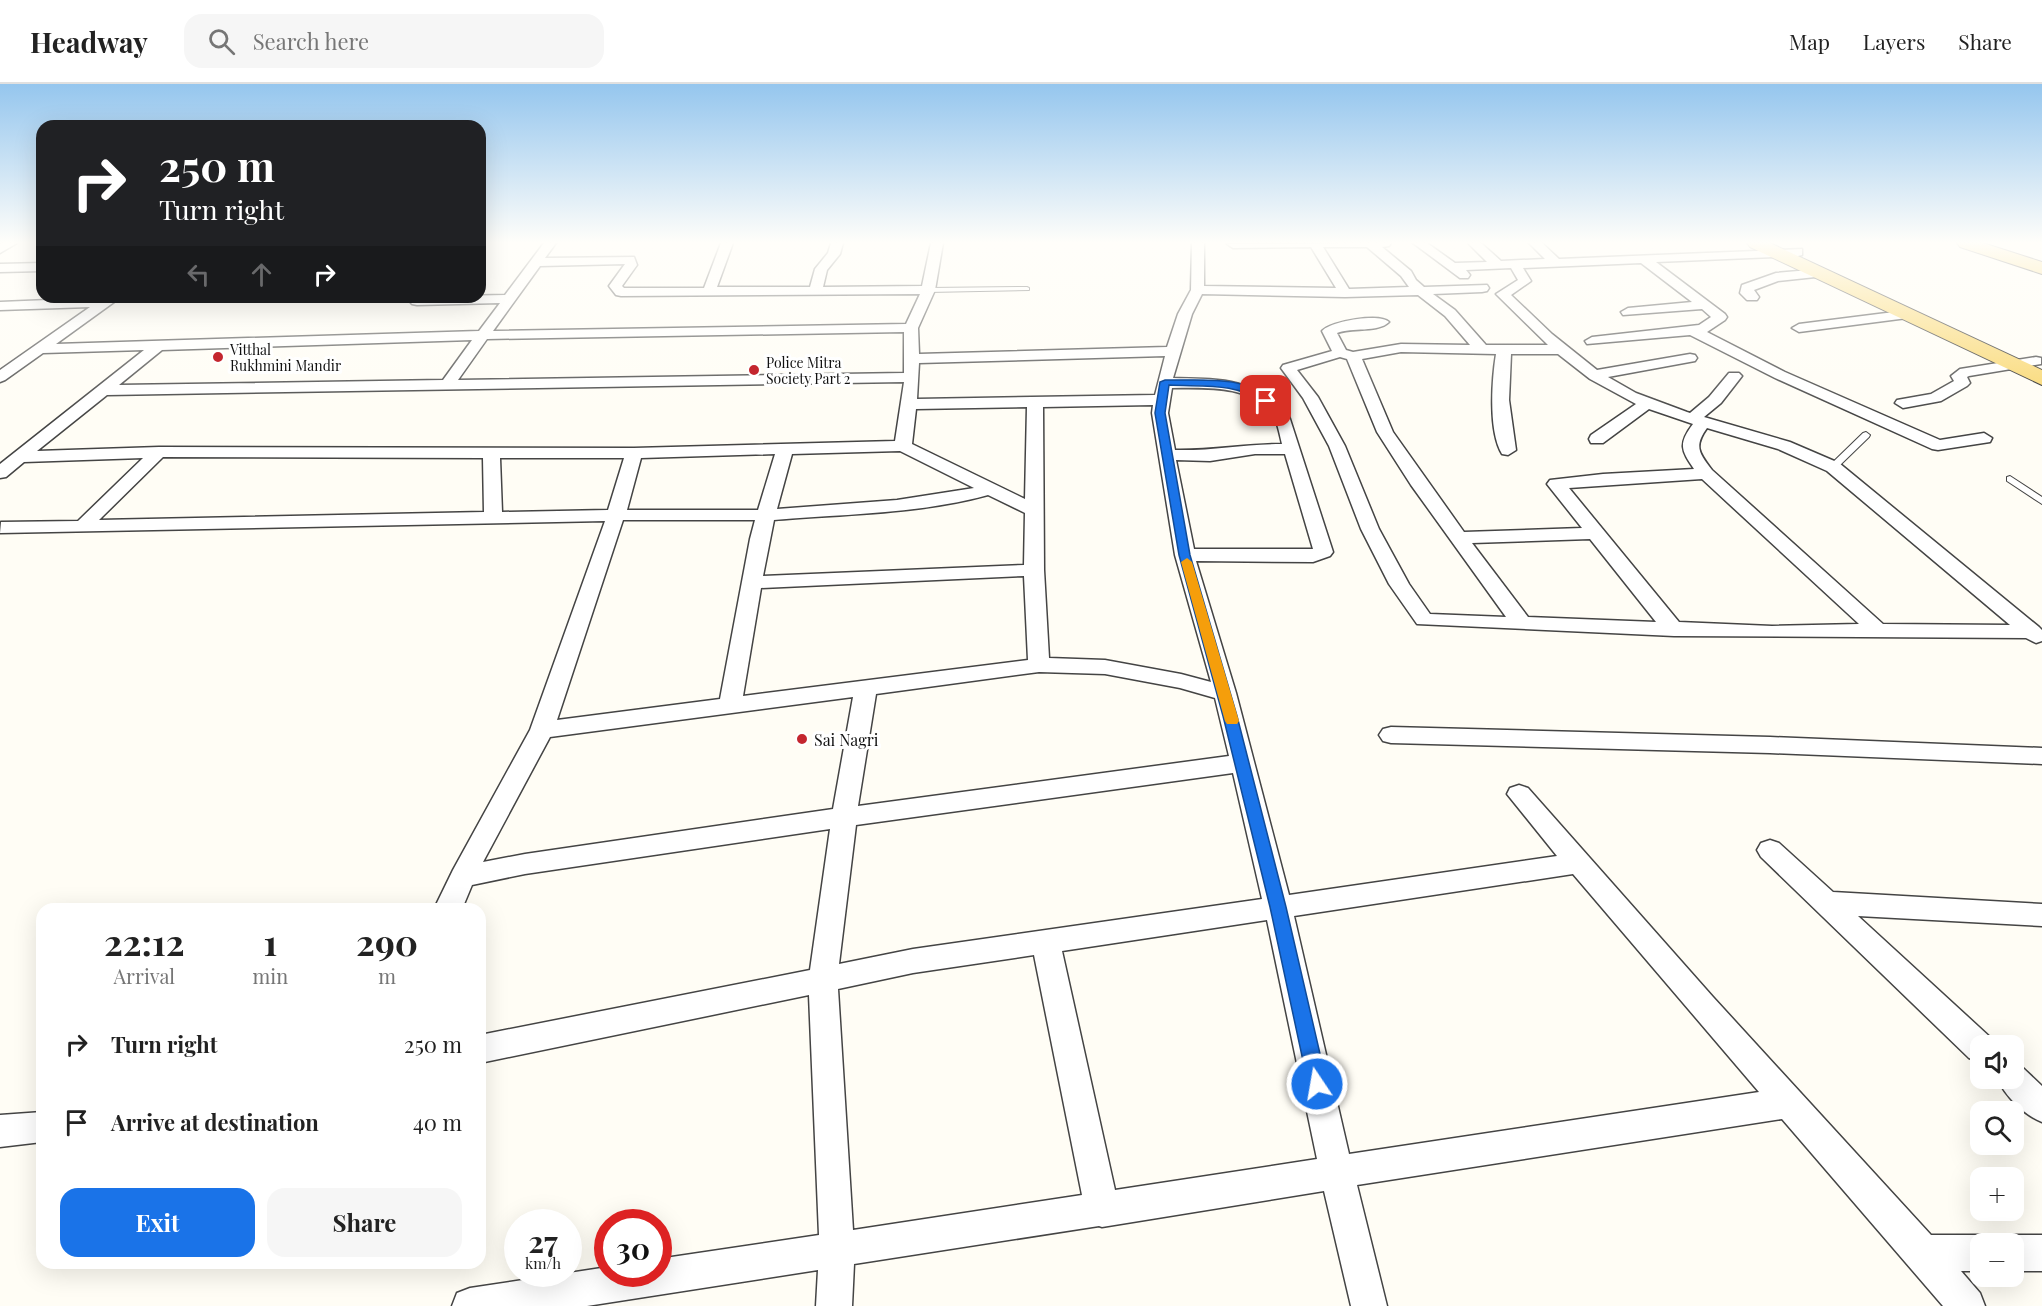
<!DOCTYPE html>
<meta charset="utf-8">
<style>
body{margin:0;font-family:"Playfair Display",serif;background:#f6f6f6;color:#222;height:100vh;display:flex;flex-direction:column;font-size:22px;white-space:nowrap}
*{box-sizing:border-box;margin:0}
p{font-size:20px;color:#767676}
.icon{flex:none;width:33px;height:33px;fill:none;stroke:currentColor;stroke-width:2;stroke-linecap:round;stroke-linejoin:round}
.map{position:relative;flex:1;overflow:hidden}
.panel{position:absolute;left:36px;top:819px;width:450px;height:366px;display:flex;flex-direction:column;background:#fff;border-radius:18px;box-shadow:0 6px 24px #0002}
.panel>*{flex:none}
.banner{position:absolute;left:36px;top:36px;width:450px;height:183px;border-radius:18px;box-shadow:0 6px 24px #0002;background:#202124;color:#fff;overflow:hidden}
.tools{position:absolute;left:1970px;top:951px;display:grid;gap:12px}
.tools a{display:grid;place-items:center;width:54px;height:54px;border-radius:12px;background:#fff;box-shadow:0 6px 24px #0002;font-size:30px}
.speed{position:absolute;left:504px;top:1125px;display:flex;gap:12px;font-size:30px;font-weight:700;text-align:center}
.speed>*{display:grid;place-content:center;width:78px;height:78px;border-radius:50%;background:#fff;box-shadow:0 6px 24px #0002;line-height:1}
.speed small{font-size:15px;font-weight:400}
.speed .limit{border:9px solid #d22;background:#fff;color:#111}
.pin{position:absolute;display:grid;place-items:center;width:51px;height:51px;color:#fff;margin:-26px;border-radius:12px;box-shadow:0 3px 9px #0006}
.me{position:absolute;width:66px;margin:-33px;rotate:348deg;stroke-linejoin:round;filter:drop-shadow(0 0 4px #0008)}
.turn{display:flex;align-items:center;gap:21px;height:126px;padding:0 24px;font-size:27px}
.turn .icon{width:78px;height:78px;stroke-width:2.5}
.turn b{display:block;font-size:42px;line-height:51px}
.lanes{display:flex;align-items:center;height:57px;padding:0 24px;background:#0003;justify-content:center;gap:30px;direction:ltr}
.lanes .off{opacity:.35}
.eta{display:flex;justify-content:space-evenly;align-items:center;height:102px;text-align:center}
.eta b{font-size:36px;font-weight:700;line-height:42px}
.primary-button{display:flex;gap:12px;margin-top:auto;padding:12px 24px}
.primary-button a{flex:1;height:69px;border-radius:18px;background:#1a73e8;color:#fff;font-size:24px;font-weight:700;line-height:69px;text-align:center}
.primary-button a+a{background:#f6f6f6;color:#222}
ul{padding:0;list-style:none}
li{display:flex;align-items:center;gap:18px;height:78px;padding:0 24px}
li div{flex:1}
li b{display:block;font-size:22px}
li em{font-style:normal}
header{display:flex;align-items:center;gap:36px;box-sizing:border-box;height:84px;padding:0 30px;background:#fff;border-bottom:2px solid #e0e0e0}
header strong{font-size:28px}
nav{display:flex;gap:33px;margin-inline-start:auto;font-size:21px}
.search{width:420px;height:54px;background:#f6f6f6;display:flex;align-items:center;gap:15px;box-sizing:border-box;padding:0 21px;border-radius:18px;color:#767676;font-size:22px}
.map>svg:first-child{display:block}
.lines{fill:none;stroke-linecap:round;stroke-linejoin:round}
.service-casing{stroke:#444;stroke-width:2}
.minor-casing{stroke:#444;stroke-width:3}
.primary-casing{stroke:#222;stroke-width:2}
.service{fill:#fff;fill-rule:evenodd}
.minor{fill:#fff;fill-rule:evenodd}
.primary{fill:#f9d66b;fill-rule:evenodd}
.route{fill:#1a73e8;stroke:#114b97;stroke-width:1.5}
.slow{fill:#f59e0b}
.poi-dot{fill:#c4262e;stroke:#fff;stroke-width:2}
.labels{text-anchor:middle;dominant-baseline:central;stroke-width:6;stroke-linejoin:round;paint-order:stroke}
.far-poi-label{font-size:14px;fill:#111;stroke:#fff;text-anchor:start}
.poi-label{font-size:16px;fill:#111;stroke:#fff;text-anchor:start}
</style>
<header>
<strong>Headway</strong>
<div class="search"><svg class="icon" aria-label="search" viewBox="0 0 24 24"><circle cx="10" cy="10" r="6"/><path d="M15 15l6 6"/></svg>Search here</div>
<nav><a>Map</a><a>Layers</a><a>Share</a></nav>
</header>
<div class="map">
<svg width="2042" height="1222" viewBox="0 0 2042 1222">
<rect width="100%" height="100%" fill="#fffdf5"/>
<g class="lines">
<defs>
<path id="service" d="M1027 203 1029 204V206L928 208 925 206 928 204Z
M1866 348 1870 351 1869 353 1836 385H1830V381L1863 349Z
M2010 392 2042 413V420L2007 397V393Z"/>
<path id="minor" d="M2 159H17L0 169V160Z
M544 159H556L545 174 634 173 637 181 622 202 624 204H704L721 159H733L717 203H810L815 185 828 169 831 159H843L840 170 827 186 823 203 922 202 931 159H943L935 206 918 244 919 270 1167 263 1178 230 1191 206 1192 159H1204V202L1336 204 1311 163 1233 164 1227 160 1391 159 1389 162 1382 163 1411 187 1416 196 1424 203 1487 201 1489 204 1487 207 1482 208 1433 210 1455 226 1486 261H1548L1496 210 1518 196 1511 184 1466 186 1470 191 1468 194H1460L1413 159H1427L1455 179 1487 178 1468 159H1481L1501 177 1545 175 1529 159H1542L1559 175 1802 165V171L1798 172 1656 178 1725 230 1727 233 1725 236 1707 248 1785 288 1940 356 1984 349 1992 354 1990 358 1938 366 1932 365 1775 294 1690 251 1587 260 1585 257 1592 253 1699 241 1711 233 1702 225 1623 231 1621 228 1628 224 1692 218 1641 179 1523 184 1531 197 1511 211 1552 250 1597 286 1690 270 1695 271 1697 274 1695 277 1608 293 1636 309 1687 328 1690 329 1709 313 1729 289H1739L1742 292 1721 319 1704 333 1790 358 1839 379 2039 543 2042 546V557L2036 559 2026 554 1674 552 1417 540 1389 500 1361 445 1329 362 1303 314 1281 284 1283 281 1332 267 1322 247C1331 237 1380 229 1389 238 1378 249 1352 243 1337 249L1346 266 1353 268 1401 260 1470 261 1445 232 1418 211 1345 213 1202 210 1192 230 1173 294C1219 295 1254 294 1288 329L1333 468 1330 472 1313 478 1196 477 1236 609 1289 811 1557 772 1507 710 1510 704 1519 701 1528 704 1713 913 1931 1151H1980L1993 1156 1994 1160H1980V1187H1961L1980 1209 1985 1222H1943L1782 1035 1357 1101 1387 1222H1351L1324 1107 1102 1143 1099 1142 854 1180 852 1222H816L818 1186 587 1222H452L457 1209 470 1204 608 1183V1190H658V1175L819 1151 809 911 480 979V951L810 886 830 745 525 790 472 801 462 825H434L453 786 530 646 605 437 0 449 1 438 78 437 143 374 24 378 6 393 0 394V380L144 266 43 269 5 296 0 298V286L90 223 0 226V218L121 213 56 260 479 247 500 219 417 221 412 220 406 213 505 211ZM1323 163H1367L1401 192 1409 203 1349 205ZM625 180 609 202 616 211 621 212 920 210 906 240 493 247 540 182ZM904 248V289L458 296 487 255ZM472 256 443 296 119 301 162 266ZM1401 268 1496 270C1492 295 1488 347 1502 370L1508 371 1516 366 1509 316 1511 270H1558L1590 295 1636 320 1591 351 1589 355 1591 359H1603L1649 325 1693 340C1678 360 1681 366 1694 385L1603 390 1550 396 1547 400 1582 444 1464 448 1393 348 1362 275ZM1165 272 1155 311 917 315 919 279ZM1340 273 1347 275 1377 348 1411 401 1506 533 1430 530 1409 500 1379 445 1345 362 1318 313 1297 286ZM904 298 895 357 634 364 159 363 37 367 107 311ZM1172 304C1205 304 1252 300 1274 333 1278 340 1280 352 1282 360 1245 360 1212 367 1175 366L1168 329ZM1153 321 1152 329 1175 471 1211 598 1181 590 1105 576 1049 574 1044 486 1043 323ZM1027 323 1025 415 912 360 916 325ZM1707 344 1778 365 1827 387 2010 541 1883 540 1712 386C1700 370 1693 363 1707 344ZM900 367 974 404 897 416 777 425 792 370ZM775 370 758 426H627L641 374ZM1255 370H1285L1313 465H1194L1176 376 1210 377ZM163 373 483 374 484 428 99 436ZM500 374H624L608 426 502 428ZM1702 395 1859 540 1772 542 1679 538 1569 404ZM988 411 1025 429 1024 481 763 492 774 436C845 430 919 430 988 411ZM623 436H755L750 455 720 615 557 636ZM1590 455 1656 538 1528 533 1472 459ZM1024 492 1028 576 743 612 761 504ZM1039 588 1105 590 1180 604 1215 614 1229 672 858 722 876 610ZM853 613 833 725 525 770 483 778 550 653ZM1233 689 1262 815 913 865 839 880 856 741ZM1573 790 1759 1008 1349 1070 1294 832ZM1267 836 1317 1075 1115 1106 1062 867ZM1034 871 1082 1111 853 1146 838 905 913 889Z
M42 179V187L0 188V180Z
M1821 185 1827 189 1825 192 1778 197 1754 206 1759 213 1757 216H1747L1740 209 1742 201 1776 189Z
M1910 226 1917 230 1915 233 1799 248 1792 244 1799 240Z
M2036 273 2041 274V280L1969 292 1967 293 1970 299 1967 302 1941 317 1903 324 1895 319 1897 316 1931 310 1954 297 1951 292 1960 285Z
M1391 643 1770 653 2042 664V680L1770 669 1391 659 1383 657 1379 651 1383 645Z
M1770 756 1779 759 1833 808 2042 820V842L1858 832 1991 954 1994 962H1980V978L1969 974 1761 773 1757 766 1761 759Z
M2013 980 2023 984 2042 1002V1038C2024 1031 2005 1012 1997 994H2013Z
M42 1028V1058L0 1063V1031Z
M2013 1151H2042V1187H2013V1160H1999L2000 1156Z"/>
<path id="primary" d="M1747 159H1770L2042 286V301L1750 163Z
M1957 159H1983L2042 178V190L1960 163Z"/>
</defs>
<use href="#service" class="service-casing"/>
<use href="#minor" class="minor-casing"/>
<use href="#primary" class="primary-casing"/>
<use href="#service" class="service"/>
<use href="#minor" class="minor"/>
<use href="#primary" class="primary"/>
</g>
<linearGradient id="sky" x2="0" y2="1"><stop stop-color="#95c6ee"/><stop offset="0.48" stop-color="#fffefa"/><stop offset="1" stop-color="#fffefa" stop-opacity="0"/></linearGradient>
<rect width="2042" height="330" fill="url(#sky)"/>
<path class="route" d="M1165 296C1199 297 1246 290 1271 317L1263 319C1237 298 1202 303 1169 301L1165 329 1190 471 1237 632 1286 823 1327 1000 1324 1007 1317 1009 1311 1007 1308 1000 1270 823 1223 632 1179 471 1155 329 1160 298Z"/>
<path class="slow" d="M1187 474 1192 478 1239 637 1237 640H1227L1225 637 1181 478Z"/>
<g class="poi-dot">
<circle cx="218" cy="273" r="6"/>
<circle cx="754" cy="286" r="6"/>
<circle cx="802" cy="655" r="6"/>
</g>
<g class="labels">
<g class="far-poi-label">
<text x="230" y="265">Vitthal<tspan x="230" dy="16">Rukhmini Mandir</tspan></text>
<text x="766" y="278">Police Mitra<tspan x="766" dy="16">Society Part 2</tspan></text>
</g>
<g class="poi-label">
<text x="814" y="655">Sai Nagri</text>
</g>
</g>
</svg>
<div class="tools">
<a><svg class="icon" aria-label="sound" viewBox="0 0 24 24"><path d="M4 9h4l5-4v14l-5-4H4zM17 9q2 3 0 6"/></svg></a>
<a><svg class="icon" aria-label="search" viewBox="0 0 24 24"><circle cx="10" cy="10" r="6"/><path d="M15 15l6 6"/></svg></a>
<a>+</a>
<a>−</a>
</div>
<div class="speed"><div>27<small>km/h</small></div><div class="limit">30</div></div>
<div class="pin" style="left:1266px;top:317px;background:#d93025"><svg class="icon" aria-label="arrive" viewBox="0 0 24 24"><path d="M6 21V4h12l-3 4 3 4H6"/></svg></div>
<svg class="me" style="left:1317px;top:1000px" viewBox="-20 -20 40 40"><circle r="17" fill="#1a73e8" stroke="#fff" stroke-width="3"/><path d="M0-11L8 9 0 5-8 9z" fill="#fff"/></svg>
<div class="banner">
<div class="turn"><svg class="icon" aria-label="right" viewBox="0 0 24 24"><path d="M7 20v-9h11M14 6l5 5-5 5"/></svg><div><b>250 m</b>Turn right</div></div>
<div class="lanes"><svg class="icon off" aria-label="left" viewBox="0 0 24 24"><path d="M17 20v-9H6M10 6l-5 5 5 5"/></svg><svg class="icon off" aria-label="ahead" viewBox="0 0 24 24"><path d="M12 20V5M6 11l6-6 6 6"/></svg><svg class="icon" aria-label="right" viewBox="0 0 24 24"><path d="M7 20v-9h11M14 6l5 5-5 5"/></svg></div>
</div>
<section class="panel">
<div class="eta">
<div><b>22:12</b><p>Arrival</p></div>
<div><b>1</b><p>min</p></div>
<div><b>290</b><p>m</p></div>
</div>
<ul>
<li><svg class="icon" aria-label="right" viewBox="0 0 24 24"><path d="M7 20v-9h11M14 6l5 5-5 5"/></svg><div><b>Turn right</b></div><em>250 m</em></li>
<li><svg class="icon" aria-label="arrive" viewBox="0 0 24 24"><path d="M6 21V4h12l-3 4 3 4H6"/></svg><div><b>Arrive at destination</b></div><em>40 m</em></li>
</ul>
<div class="primary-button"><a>Exit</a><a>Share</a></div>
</section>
</div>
